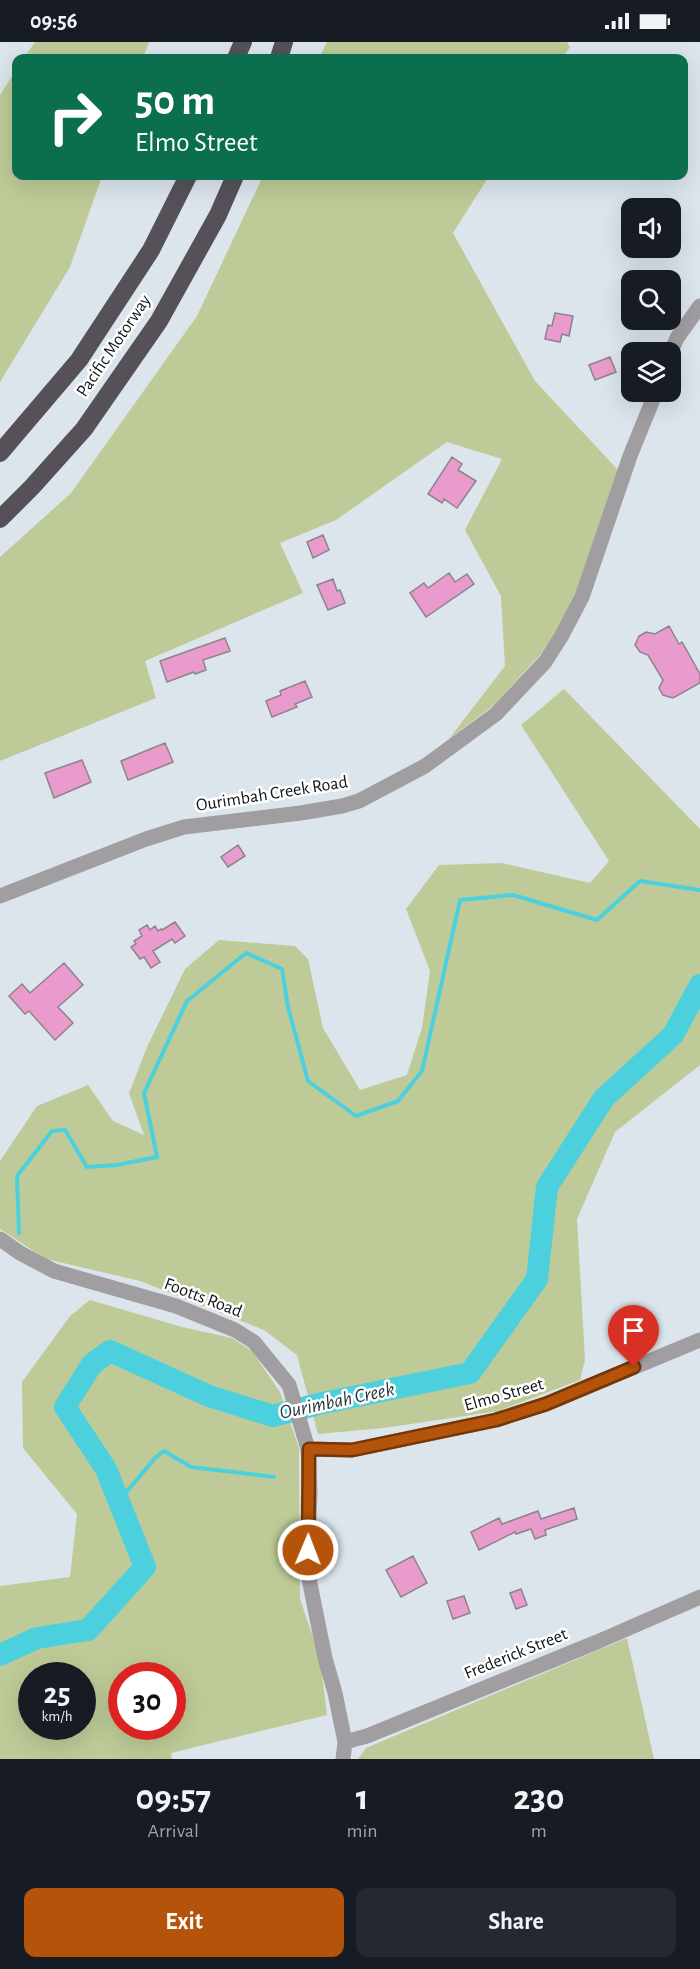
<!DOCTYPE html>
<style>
body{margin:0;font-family:"Alegreya Sans",sans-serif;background:#242831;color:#f1f3f6;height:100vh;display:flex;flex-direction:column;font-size:22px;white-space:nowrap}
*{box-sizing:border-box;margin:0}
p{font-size:20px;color:#9ea1a6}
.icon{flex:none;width:33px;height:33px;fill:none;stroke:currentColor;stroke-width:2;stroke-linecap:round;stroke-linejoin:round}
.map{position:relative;height:1717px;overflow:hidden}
.side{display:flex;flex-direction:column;background:#171b24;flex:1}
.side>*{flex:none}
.top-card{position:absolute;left:12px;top:12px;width:676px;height:126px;border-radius:12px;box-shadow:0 6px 24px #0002;background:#0b6e4f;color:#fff;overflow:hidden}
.tools{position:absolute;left:621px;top:156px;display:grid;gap:12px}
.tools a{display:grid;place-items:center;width:60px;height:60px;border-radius:12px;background:#171b24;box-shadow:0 6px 24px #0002;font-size:30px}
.speed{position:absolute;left:18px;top:1620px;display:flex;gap:12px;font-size:30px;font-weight:700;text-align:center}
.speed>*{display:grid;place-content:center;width:78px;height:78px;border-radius:50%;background:#171b24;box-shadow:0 6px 24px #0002;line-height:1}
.speed small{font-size:15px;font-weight:400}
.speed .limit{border:9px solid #d22;background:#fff;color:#111}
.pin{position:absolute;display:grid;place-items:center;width:51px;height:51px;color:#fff;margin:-62px -26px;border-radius:50% 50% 50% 0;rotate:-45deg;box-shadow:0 0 6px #0007}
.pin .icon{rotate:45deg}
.me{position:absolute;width:66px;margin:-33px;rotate:1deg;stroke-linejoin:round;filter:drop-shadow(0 0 4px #0008)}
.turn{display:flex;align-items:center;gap:21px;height:126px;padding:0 24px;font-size:27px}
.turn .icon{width:78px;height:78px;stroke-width:2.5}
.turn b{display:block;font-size:42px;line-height:51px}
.eta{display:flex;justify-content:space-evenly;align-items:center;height:102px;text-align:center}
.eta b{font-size:36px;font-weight:700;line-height:42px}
.cta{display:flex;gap:12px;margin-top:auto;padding:12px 24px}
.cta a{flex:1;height:69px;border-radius:12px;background:#b45309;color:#fff;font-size:24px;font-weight:700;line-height:69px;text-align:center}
.cta a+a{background:#242831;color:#f1f3f6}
.status{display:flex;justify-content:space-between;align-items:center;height:42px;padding:0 30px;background:#171b24;direction:ltr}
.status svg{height:16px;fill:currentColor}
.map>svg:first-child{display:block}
.green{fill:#beca97;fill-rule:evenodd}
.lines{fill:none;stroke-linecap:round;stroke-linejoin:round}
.stream{stroke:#4dd0dd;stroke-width:4}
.river{stroke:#4dd0dd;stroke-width:22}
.building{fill:#ea9bce;stroke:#8d8389;stroke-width:1.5}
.minor{stroke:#a19ea2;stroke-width:15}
.highway{stroke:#565159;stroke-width:18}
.route-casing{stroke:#753606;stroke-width:15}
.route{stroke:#b45309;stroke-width:10}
.labels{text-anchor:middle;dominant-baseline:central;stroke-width:5;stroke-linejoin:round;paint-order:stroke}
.street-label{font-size:18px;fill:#111417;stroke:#fff}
.water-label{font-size:20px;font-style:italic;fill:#1f3638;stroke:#fff}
</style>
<div class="status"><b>09:56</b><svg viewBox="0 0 49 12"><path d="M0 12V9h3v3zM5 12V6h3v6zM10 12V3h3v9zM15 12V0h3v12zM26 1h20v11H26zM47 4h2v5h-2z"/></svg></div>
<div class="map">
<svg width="700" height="1717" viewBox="0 0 700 1717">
<rect width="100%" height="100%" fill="#dce5ec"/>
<path class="green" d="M35 0H149L143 16H24Z
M327 0H567L570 5 562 16H319Z
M16 28V134H102L70 225 0 340V53Z
M263 134H489L453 191 535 339 619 429 569 573 539 614 495 662 449 697 505 624 501 554 465 488 502 417 447 400 336 478 280 501 303 551 145 619 156 656 0 719V515L71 451 197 274Z
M564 647 700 787V1023L615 1090 577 1177 585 1318 580 1338 498 1369 384 1386 318 1392 297 1313 264 1288 140 1239 46 1217 0 1187V1119L37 1064 88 1043 113 1079 144 1093 129 1051 148 1003 185 927 219 898 295 904 308 917 323 986 360 1048 407 1033 422 986 430 929 406 867 439 823 501 821 590 841 609 819 521 683Z
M90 1258 182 1285 232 1296 252 1309 280 1350 299 1406 300 1557 320 1616 327 1673 171 1711 172 1717H0V1544L70 1535 77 1472 23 1406 22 1340 70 1274ZM32 1634H82V1684H32ZM122 1634H172V1684H122Z
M627 1596 654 1717H358L366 1706Z"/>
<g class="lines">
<path class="stream" d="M19 1191 17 1134 52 1089 65 1088 87 1125 117 1123 157 1115 144 1051 187 959 246 911 282 927 288 965 308 1039 356 1074 398 1059 422 1029 460 858 513 853 597 878 640 839 700 848
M119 1459 155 1416 164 1409 191 1425 274 1435"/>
<path class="river" d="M0 1613 37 1596 88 1588 145 1525 106 1427 65 1365 92 1322 110 1309 209 1354 273 1374 318 1362 470 1331 537 1237 547 1145 604 1056 673 993 700 943"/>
</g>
<path class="building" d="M555 271 573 274 569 294 562 292 560 300 545 297 548 283 552 284Z
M610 315 616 330 595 338 589 323Z
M452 415 462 422 458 428 476 439 457 466 444 457 442 461 428 452Z
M323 493 329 508 313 516 307 500Z
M449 531 455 540 467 532 474 542 426 575 410 551 424 541 428 546Z
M333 537 337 549 340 548 345 561 328 568 317 543Z
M669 584 679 602 682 600 700 632V641L673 656 663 653 659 646 663 638 648 613 640 610 635 603 639 594 646 590 655 592Z
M225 596 230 609 203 618 206 628 195 632 194 630 167 640 160 619Z
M305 639 312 655 295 662 297 665 272 675 266 659 281 653 280 649Z
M165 701 173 720 128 738 121 719Z
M82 718 91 740 54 756 45 731Z
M238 803 245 814 228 825 221 815Z
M175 880 185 894 175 901 172 897 153 909 160 920 151 926 144 915 140 917 131 905 136 902 134 899 142 894 139 888 147 883 150 888 155 884 158 889 161 887 162 888Z
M64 921 83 943 58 965 73 981 55 998 29 969 25 972 9 954 22 942 30 951Z
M574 1466 577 1477 545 1488 546 1493 535 1497 531 1487 516 1492 515 1490 479 1508 471 1490 499 1476 502 1482 538 1469 541 1477Z
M413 1514 427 1541 401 1555 386 1528Z
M521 1547 527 1563 516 1567 510 1551Z
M464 1554 470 1571 453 1577 447 1559Z"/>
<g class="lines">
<path class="minor" d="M670 312 677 296 700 264
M0 854 146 797 184 785 301 771 342 764 359 759 425 724 496 672 545 620 561 595 582 555 630 414 656 350
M0 1197 20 1211 54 1229 176 1264 235 1288 254 1300 289 1343 308 1407 310 1450 307 1527 325 1616 335 1651 345 1700 343 1717
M308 1407 353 1408 496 1378 546 1362 700 1298
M345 1700 367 1694 597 1600 700 1555"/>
<path class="highway" d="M236 16 243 0
M279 16 284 0
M0 411 79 318 151 208 188 134
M0 477 32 445 84 387 159 279 218 173 235 134"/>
</g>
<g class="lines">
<defs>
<path id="route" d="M308 1508 309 1407 352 1408 496 1378 546 1362 634 1325"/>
</defs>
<use href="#route" class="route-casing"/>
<use href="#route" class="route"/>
</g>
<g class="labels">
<g class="street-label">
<text transform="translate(114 304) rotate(-56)">Pacific Motorway</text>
<text transform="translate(272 752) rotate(-9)">Ourimbah Creek Road</text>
<text transform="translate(203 1256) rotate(21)">Footts Road</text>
<text transform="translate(504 1353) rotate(-16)">Elmo Street</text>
<text transform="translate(516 1612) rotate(-22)">Frederick Street</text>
</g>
<g class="water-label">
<text transform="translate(337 1359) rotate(-12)">Ourimbah Creek</text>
</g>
</g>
</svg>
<div class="tools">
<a><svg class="icon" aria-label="sound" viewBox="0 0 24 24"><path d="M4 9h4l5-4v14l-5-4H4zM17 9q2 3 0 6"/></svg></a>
<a><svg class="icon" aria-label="search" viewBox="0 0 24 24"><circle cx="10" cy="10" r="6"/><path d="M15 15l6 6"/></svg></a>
<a><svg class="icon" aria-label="layers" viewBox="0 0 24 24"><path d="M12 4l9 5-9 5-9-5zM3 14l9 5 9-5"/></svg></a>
</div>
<div class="speed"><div>25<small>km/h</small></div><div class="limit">30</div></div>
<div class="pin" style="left:634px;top:1325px;background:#d93025"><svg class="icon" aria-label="arrive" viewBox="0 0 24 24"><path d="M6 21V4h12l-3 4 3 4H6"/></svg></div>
<svg class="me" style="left:308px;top:1508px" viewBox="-20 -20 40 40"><circle r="17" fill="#b45309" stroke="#fff" stroke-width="3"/><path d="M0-11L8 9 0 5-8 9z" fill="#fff"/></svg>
<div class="top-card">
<div class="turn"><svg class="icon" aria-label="right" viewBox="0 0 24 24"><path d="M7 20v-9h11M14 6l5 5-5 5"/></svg><div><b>50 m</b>Elmo Street</div></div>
</div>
</div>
<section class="side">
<div class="eta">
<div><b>09:57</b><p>Arrival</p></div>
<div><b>1</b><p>min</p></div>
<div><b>230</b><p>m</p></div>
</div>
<div class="cta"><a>Exit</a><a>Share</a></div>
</section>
